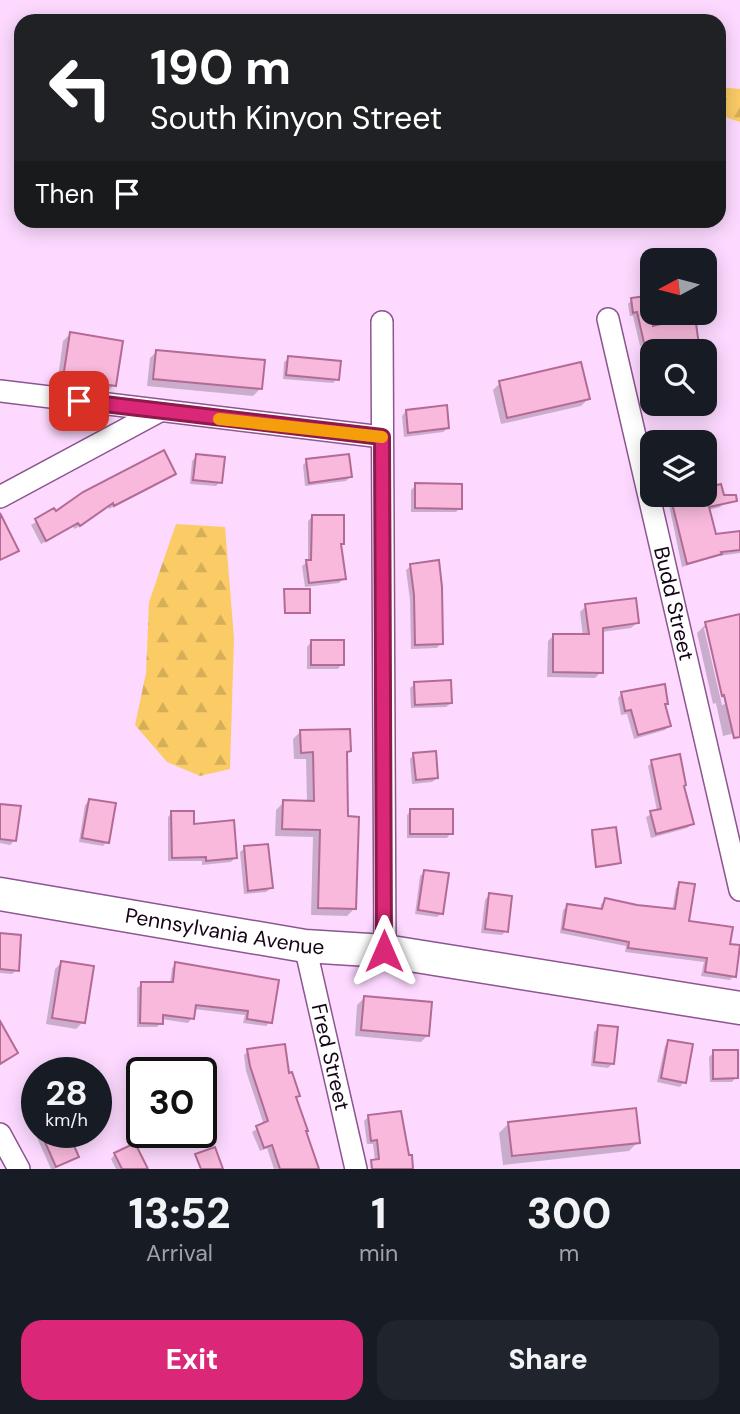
<!DOCTYPE html>
<style>
body{margin:0;font-family:"DM Sans",sans-serif;background:#20242c;color:#f1f3f6;height:100vh;display:flex;flex-direction:column;font-size:26px;white-space:nowrap}
*{box-sizing:border-box;margin:0}
p{font-size:23px;color:#9ea1a6}
.icon{flex:none;width:38px;height:38px;fill:none;stroke:currentColor;stroke-width:2;stroke-linecap:round;stroke-linejoin:round}
.map{position:relative;height:1169px;overflow:hidden}
.panel{display:flex;flex-direction:column;background:#171b24;flex:1}
.panel>*{flex:none}
.hud{position:absolute;left:14px;top:14px;width:712px;height:214px;border-radius:21px;box-shadow:0 4px 18px #0003;background:#202124;color:#fff;overflow:hidden}
.needle{width:46px;rotate:263deg}
.fabs{position:absolute;left:640px;top:248px;display:grid;gap:14px}
.fabs a{display:grid;place-items:center;width:77px;height:77px;border-radius:14px;background:#171b24;box-shadow:0 4px 18px #0003;font-size:35px}
.speed{position:absolute;left:21px;top:1057px;display:flex;gap:14px;font-size:35px;font-weight:700;text-align:center}
.speed>*{display:grid;place-content:center;width:91px;height:91px;border-radius:50%;background:#171b24;box-shadow:0 4px 18px #0003;line-height:1}
.speed small{font-size:18px;font-weight:400}
.speed .limit{border:4px solid #111;border-radius:10px;background:#fff;color:#111}
.pin{position:absolute;display:grid;place-items:center;width:60px;height:60px;color:#fff;margin:-30px;border-radius:14px;box-shadow:0 4px 10px #0006}
.me{position:absolute;width:77px;margin:-38px;rotate:0deg;stroke-linejoin:round;filter:drop-shadow(0 0 5px #0008)}
.turn{display:flex;align-items:center;gap:24px;height:147px;padding:0 21px;font-size:32px}
.turn .icon{width:91px;height:91px;stroke-width:2.5}
.turn b{display:block;font-size:49px;line-height:60px}
.then{display:flex;align-items:center;height:66px;padding:0 21px;background:#0003;gap:14px;font-size:26px}
.eta{display:flex;justify-content:space-evenly;align-items:center;height:119px;text-align:center}
.eta b{font-size:42px;font-weight:800;line-height:49px}
.primary-button{display:flex;gap:14px;margin-top:auto;padding:14px 21px}
.primary-button a{flex:1;height:80px;border-radius:21px;background:#db2777;color:#fff;font-size:28px;font-weight:800;line-height:80px;text-align:center}
.primary-button a+a{background:#20242c;color:#f1f3f6}
.map>svg:first-child{display:block}
.forest{fill:url(#forest-firs)}
.shadow{fill:#0003;fill-rule:evenodd}
.building{fill:#f8b9dc;stroke:#b36b95;stroke-width:2}
.lines{fill:none;stroke-linecap:round;stroke-linejoin:round}
.minor-casing{stroke:#8c568f;stroke-width:24}
.secondary-casing{stroke:#8c568f;stroke-width:35}
.minor{stroke:#fff;stroke-width:21}
.secondary{stroke:#fff;stroke-width:32}
.route-casing{stroke:#8e194d;stroke-width:18}
.route{stroke:#db2777;stroke-width:12}
.slow{stroke:#f59e0b;stroke-width:12}
.labels{text-anchor:middle;dominant-baseline:central;stroke-width:7;stroke-linejoin:round;paint-order:stroke}
.street-label{font-size:21px;fill:#160317;stroke:#fff}
</style>
<div class="map">
<svg width="740" height="1169" viewBox="0 0 740 1169">
<defs>
<pattern id="forest-firs" width="22" height="20" patternUnits="userSpaceOnUse" patternTransform="scale(1.75)"><rect width="22" height="20" fill="#fbcc66"/><path d="M5 1l3.5 6h-7zM16 11l3.5 6h-7z" fill="#d6ae58"/></pattern>
</defs>
<rect width="100%" height="100%" fill="#fdd9ff"/>
<path class="forest" d="M719 87 740 89V122L719 115Z
M176 524 225 527 234 638 230 769 200 776 167 762 135 725 146 673 149 602Z"/>
<path class="shadow" d="M632 300 653 313H683L684 320 653 352V382L647 345 640 346 633 316H630L628 304Z
M70 334 114 385 107 392 57 385 63 341Z
M157 351 260 389 253 396 147 386 150 358Z
M289 358 337 379 333 383 283 379 284 362Z
M705 373 709 385 705 388Z
M500 383 588 399 581 406 501 424 493 390Z
M653 386V401H651L649 389Z
M406 411 448 428 443 432 404 437 402 416Z
M689 431 691 443H664L668 436Z
M197 456 220 482 216 486 190 484 192 461Z
M307 461 350 477 346 481 305 486 303 465Z
M174 474 109 509 108 506 75 529 73 527 41 544 31 525 54 511 55 513Z
M416 485 460 508 456 512H411V490Z
M667 495H705L724 503 720 507 708 510 715 536 740 533V553L718 556 682 567Z
M312 517 340 545 344 578 339 583 305 587 302 566 308 561V521Z
M411 566 441 643 437 648 411 649 410 600 406 570Z
M285 591 308 612 284 614Z
M586 606 637 623 631 628 602 632 601 672 595 678 547 677 548 641 554 635 583 636 580 612Z
M740 616V732L723 736 716 703 713 704 697 633 706 624ZM704 628H708L725 704 722 705Z
M311 642 342 664 338 669H307V647Z
M415 684 451 703 446 707 411 708 410 688Z
M622 693 666 703 663 706 669 726 665 730 634 739 627 714 621 715 618 698Z
M301 731 349 751 345 754 347 818 355 908 347 916 311 915 313 837 275 836 276 810 284 802 307 803 306 759H294L293 739Z
M414 754 437 778 432 782 412 784 410 759Z
M652 762 682 787 692 824 687 828 651 838 646 817 657 811 648 766Z
M89 801 107 842 103 846 79 842 85 805Z
M0 805 15 840 10 845 0 843Z
M411 810 451 833 447 838H407V815Z
M172 813 192 826 235 858 231 862 202 865V861H168V817Z
M592 831 619 863 617 865 595 867 591 833Z
M245 848 271 888 266 892 244 894 240 852Z
M425 872 442 913 437 917 415 914 420 876Z
M680 884 687 922 728 945 734 976 730 980 701 976 704 962 625 952 626 946 560 933 563 910 568 906 600 911 601 904 606 900 637 907 672 911 676 888Z
M489 895 506 931 502 935 481 933 485 900Z
M0 935 17 970 12 974 0 973Z
M62 962 83 1022 76 1029 46 1024 55 969Z
M176 963 270 1022 266 1026 243 1023 245 1015 194 1009 192 1018 188 1023 161 1019V1023L157 1027H137V988L142 984H170L172 968Z
M364 998 428 1035 421 1042 355 1036 357 1005Z
M599 1027 613 1063 608 1068 591 1066 594 1032Z
M669 1041 684 1082 680 1087 657 1082 665 1046Z
M248 1051 288 1075 298 1095 294 1099 317 1169H274L267 1148 260 1151 252 1132 264 1125 246 1071 244 1055Z
M714 1052 736 1077 732 1082H710L709 1057Z
M37 1096V1132H66L77 1156 54 1169H51L22 1104Z
M400 1112 407 1157 412 1169H376L373 1144H367L364 1121 369 1116Z
M509 1123 638 1142 629 1151 503 1165 499 1133Z
M115 1154 146 1169H116L111 1159Z"/>
<path class="building" d="M653 295V326L695 316 700 352H653V356H647L637 312 633 313 631 298Z
M70 332 123 341 116 386 63 378Z
M156 350 265 360 262 389 153 379Z
M288 356 341 361 339 380 286 375Z
M581 362 590 399 507 418 499 381Z
M447 405 449 428 408 433 406 410Z
M164 450 176 474 114 506 113 503 80 526 78 523 46 541 35 519 54 508 56 511 83 492Z
M196 454 225 457 222 483 193 480Z
M349 454 352 477 309 483 306 459Z
M415 483 462 484V509L415 508Z
M721 484 724 495H736L737 501 709 507 716 534 740 531V550L721 552 722 554 687 564 670 495H705V488Z
M0 513 19 551 0 560Z
M312 515H344V544H341L346 579 309 583 306 560H311Z
M439 560 442 587 443 644 415 645 414 595 410 564Z
M284 589H310V613H285Z
M636 598 639 623 603 628V673L553 672V634H589L585 604Z
M740 614V737L734 738 724 695 722 696 705 622Z
M311 640H344V665H311Z
M451 680 452 703 415 705 414 682Z
M665 684 668 704H665L671 726 638 735 631 710 625 711 621 692Z
M350 729 351 751 347 752 348 816 359 817 356 909 318 908 320 830 282 829 283 800 314 801 313 752 301 753 300 730Z
M436 751 438 778 416 780 413 753Z
M680 754 686 785 684 786 694 824 656 834 650 811 661 809 651 760Z
M89 799 116 803 109 843 82 838Z
M0 804 21 806 16 841 0 839Z
M410 809H453V834H410Z
M171 811H194V824L234 820 237 858 206 861V857L172 858Z
M616 827 621 863 596 867 592 830Z
M268 844 273 888 248 891 244 846Z
M424 870 449 873 443 914 418 910Z
M679 882 695 884 689 921 733 927 730 944 740 945 736 977 705 972 707 958 628 948 629 942 563 929 567 904 602 909 605 898 637 905 675 909Z
M489 893 512 896 508 932 485 929Z
M0 933 21 935 19 971 0 969Z
M61 961 94 966 85 1023 52 1018Z
M175 962 279 980 272 1023 247 1019 248 1011 196 1005 194 1019 163 1015V1024L140 1023 141 982H173Z
M364 996 432 1002 429 1036 361 1030Z
M0 1021 18 1053 0 1064Z
M598 1025 618 1027 614 1064 594 1062Z
M668 1040 693 1044 686 1083 661 1078Z
M285 1044 289 1073 292 1072 300 1096 296 1097 308 1131H306L319 1169H280L272 1145 264 1148 256 1126 268 1121 250 1066 247 1049Z
M713 1050H738V1078L713 1079Z
M636 1108 640 1143 512 1156 508 1122Z
M401 1111 409 1155H412L413 1169H372L371 1160 379 1159 377 1140 371 1141 368 1115Z
M68 1132 79 1157 56 1167 45 1142Z
M135 1143 148 1169H122L114 1153Z
M215 1147 223 1169H201L195 1154Z"/>
<g class="lines">
<defs>
<g id="minor">
<path id="s1" d="M608 319 740 890"/>
<path d="M382 322 385 951"/>
<path d="M0 391 382 437"/>
<path d="M0 497 158 412"/>
<path id="s2" d="M305 946 356 1169"/>
<path d="M0 1134 19 1169"/>
</g>
<g id="secondary">
<path id="s3" d="M0 894 305 946 385 951 740 1008"/>
</g>
</defs>
<use href="#minor" class="minor-casing"/>
<use href="#secondary" class="secondary-casing"/>
<use href="#minor" class="minor"/>
<use href="#secondary" class="secondary"/>
</g>
<g class="lines">
<defs>
<path id="route" d="M79 401 382 437 384 951"/>
</defs>
<use href="#route" class="route-casing"/>
<use href="#route" class="route"/>
<path class="slow" d="M219 419 382 437"/>
</g>
<g class="labels">
<g class="street-label">
<text stroke="none"><textPath href="#s1" startOffset="292">Budd Street</textPath></text>
<text stroke="none"><textPath href="#s3" startOffset="228">Pennsylvania Avenue</textPath></text>
<text stroke="none"><textPath href="#s2" startOffset="114">Fred Street</textPath></text>
</g>
</g>
</svg>
<div class="fabs">
<a><svg class="needle" viewBox="-14 -14 28 28"><path d="M0-13l5 13h-10z" fill="#e53935"/><path d="M0 13l5-13h-10z" fill="#9ea1a6"/></svg></a>
<a><svg class="icon" aria-label="search" viewBox="0 0 24 24"><circle cx="10" cy="10" r="6"/><path d="M15 15l6 6"/></svg></a>
<a><svg class="icon" aria-label="layers" viewBox="0 0 24 24"><path d="M12 4l9 5-9 5-9-5zM3 14l9 5 9-5"/></svg></a>
</div>
<div class="speed"><div>28<small>km/h</small></div><div class="limit">30</div></div>
<div class="pin" style="left:79px;top:401px;background:#d93025"><svg class="icon" aria-label="arrive" viewBox="0 0 24 24"><path d="M6 21V4h12l-3 4 3 4H6"/></svg></div>
<svg class="me" style="left:384px;top:951px" viewBox="-20 -20 40 40"><path d="M0-17L14 15 0 8-14 15z" fill="#db2777" stroke="#fff" stroke-width="4"/></svg>
<div class="hud">
<div class="turn"><svg class="icon" aria-label="left" viewBox="0 0 24 24"><path d="M17 20v-9H6M10 6l-5 5 5 5"/></svg><div><b>190 m</b>South Kinyon Street</div></div>
<div class="then">Then<svg class="icon" aria-label="arrive" viewBox="0 0 24 24"><path d="M6 21V4h12l-3 4 3 4H6"/></svg></div>
</div>
</div>
<section class="panel">
<div class="eta">
<div><b>13:52</b><p>Arrival</p></div>
<div><b>1</b><p>min</p></div>
<div><b>300</b><p>m</p></div>
</div>
<div class="primary-button"><a>Exit</a><a>Share</a></div>
</section>
